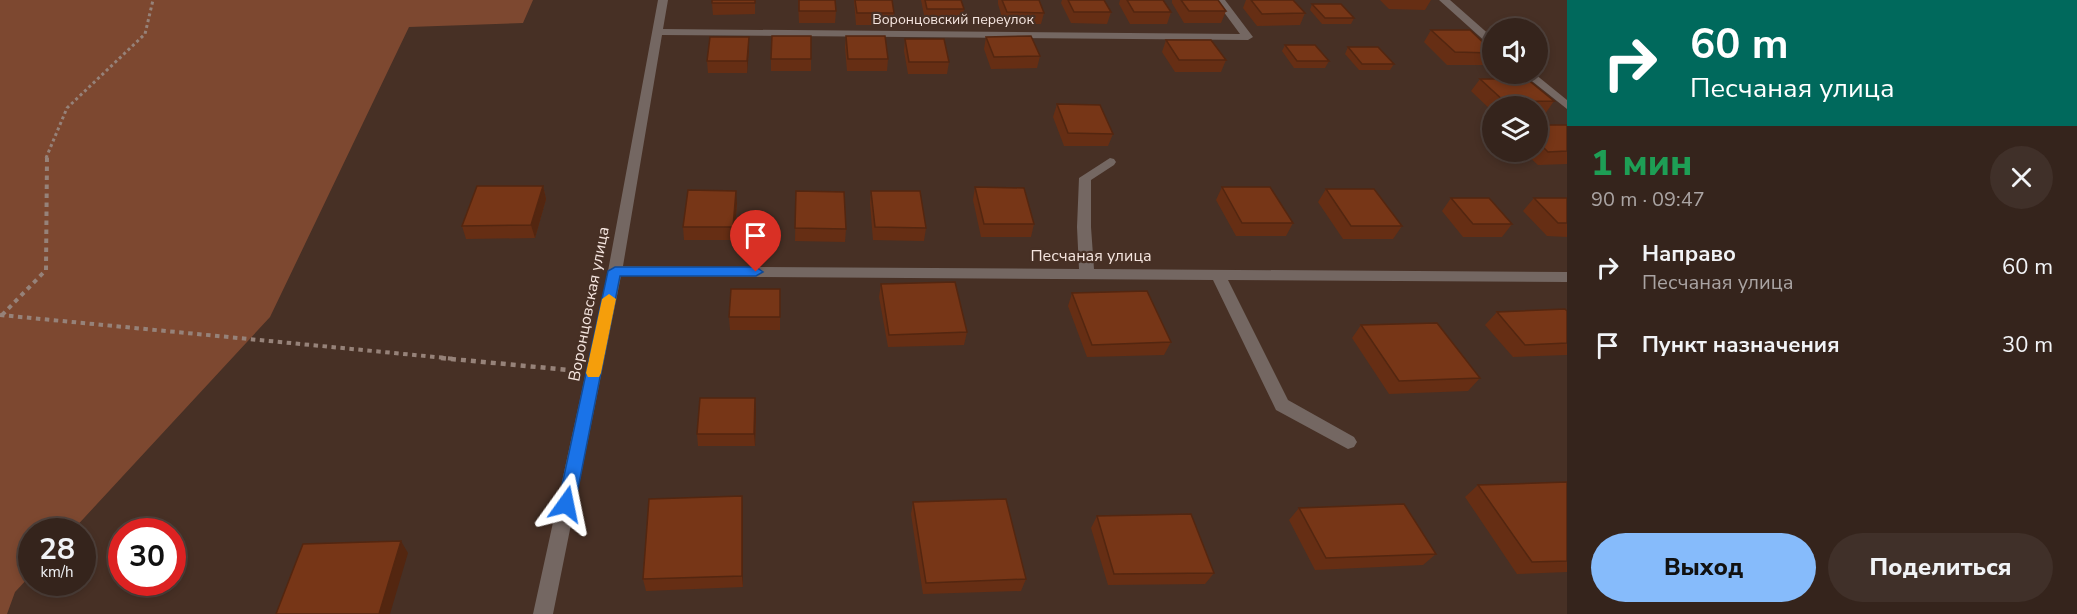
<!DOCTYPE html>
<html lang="ru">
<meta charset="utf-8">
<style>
body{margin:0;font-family:"Nunito Sans",sans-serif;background:#403029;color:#f1f3f6;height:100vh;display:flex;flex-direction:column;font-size:22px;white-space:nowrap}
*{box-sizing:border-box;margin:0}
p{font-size:20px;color:#aaa4a3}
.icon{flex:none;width:33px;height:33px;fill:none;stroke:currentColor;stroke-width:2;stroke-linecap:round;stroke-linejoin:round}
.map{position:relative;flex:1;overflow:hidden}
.drawer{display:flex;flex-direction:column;background:#35241c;width:510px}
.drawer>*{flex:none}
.hud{background:#00695c;color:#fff;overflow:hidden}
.fabs{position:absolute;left:1482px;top:18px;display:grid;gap:12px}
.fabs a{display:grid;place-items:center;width:66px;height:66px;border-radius:50%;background:#35241c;box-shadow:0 3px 9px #0003,0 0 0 2px #4f413b;font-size:30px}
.speed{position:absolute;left:18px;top:518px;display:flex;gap:12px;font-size:30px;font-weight:700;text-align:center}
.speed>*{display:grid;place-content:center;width:78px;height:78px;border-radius:50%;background:#35241c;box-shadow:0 3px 9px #0003,0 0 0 2px #4f413b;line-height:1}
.speed small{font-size:15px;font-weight:400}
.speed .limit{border:9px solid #d22;background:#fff;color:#111}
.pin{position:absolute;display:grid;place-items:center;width:51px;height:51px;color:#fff;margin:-62px -26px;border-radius:50% 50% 50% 0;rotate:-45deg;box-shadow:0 0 6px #0007}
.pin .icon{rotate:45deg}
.me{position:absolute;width:66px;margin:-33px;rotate:12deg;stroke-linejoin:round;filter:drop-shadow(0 0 4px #0008)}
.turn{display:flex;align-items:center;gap:21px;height:126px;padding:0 24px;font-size:27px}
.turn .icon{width:78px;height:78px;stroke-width:2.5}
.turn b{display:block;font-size:42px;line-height:51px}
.round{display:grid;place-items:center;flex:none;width:63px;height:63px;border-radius:32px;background:#403029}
.overview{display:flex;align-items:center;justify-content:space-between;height:102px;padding:0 24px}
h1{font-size:36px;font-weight:800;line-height:45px;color:#1e9e55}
.cta{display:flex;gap:12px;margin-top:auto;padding:12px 24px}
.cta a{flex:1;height:69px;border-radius:36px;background:#86bbfb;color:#111;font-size:24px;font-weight:800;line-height:69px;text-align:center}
.cta a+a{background:#403029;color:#f1f3f6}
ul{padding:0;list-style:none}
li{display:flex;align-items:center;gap:18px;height:78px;padding:0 24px}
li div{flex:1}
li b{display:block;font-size:22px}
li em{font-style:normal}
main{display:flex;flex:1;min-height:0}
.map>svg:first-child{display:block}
.green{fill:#7d4830}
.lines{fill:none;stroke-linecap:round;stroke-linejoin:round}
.path-far2{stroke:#968279;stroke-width:3;stroke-dasharray:3 3;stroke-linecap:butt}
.path-far1{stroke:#968279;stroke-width:4;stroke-dasharray:4.5 4.5;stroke-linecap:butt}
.path{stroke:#968279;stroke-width:4.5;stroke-dasharray:5 5;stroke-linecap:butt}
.minor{fill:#746762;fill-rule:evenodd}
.wall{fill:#662e14}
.shaded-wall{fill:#532610}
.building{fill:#773617;stroke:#532610;stroke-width:1.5}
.route{fill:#1a73e8;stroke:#114b97;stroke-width:1.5}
.slow{fill:#f59e0b}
.labels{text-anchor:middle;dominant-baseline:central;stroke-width:4.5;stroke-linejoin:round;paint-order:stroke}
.far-street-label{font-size:14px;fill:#f5e5df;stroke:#473025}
.street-label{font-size:16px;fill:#f5e5df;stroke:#473025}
</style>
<main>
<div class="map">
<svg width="1567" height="614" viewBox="0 0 1567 614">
<rect width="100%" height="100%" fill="#473025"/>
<path class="green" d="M0 0H533L523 23 409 27 270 317 72 531H32L31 575 15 592 7 614H0Z"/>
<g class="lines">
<path class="path-far2" d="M46 158 67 108 145 34 153 0"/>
<path class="path-far1" d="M0 315 456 359
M2 315 46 270 47 157"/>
<path class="path" d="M441 358 569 370"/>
<path class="minor" d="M658 0H668L663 29 1240 34 1215 0H1225L1253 37 1248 40 662 35 623 266 1079 269 1077 227 1079 178 1110 158 1114 159 1116 162 1114 165 1091 180V227L1094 269 1567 272V282L1228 280 1288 400 1354 437 1357 442 1354 447 1348 449 1276 410 1213 280 621 276 553 614H533L608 271Z
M1439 0H1450L1492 37V45L1488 44Z
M1523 74H1535L1567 100V109Z"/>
</g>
<path class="wall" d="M755 0V14L713 15 712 3Z
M798 0 836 11 835 23H799Z
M854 0H892L894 13 893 25H856Z
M921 0H961L964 9 962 21 925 20Z
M998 0H1039L1044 13 1041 24H1004L998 4Z
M1062 0H1104L1111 12 1107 24 1071 23 1061 3Z
M1120 0H1163L1171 12 1167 24H1130L1119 4Z
M1172 0H1218L1226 11 1221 23H1184L1172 3Z
M1246 0H1293L1305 13 1300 25 1257 26 1243 8Z
M1380 0H1431L1425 10 1389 9Z
M1312 4 1354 18 1351 24H1322L1310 10Z
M1431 30 1492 51V56L1487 65H1447L1424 42Z
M846 36 888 59 887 71H847L845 47Z
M986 37 1040 56 1037 68 991 69 984 49Z
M905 39 949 62 947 74H908L904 51Z
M1166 40 1226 60 1221 72H1175L1162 52Z
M1285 45 1329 61 1325 68H1294L1282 51Z
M1348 47 1394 64 1390 70H1359L1345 54Z
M749 49 747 73H708L707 61Z
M771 59H811V71H771Z
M1480 79 1554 101 1545 114H1538V106H1492V111L1471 91Z
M1057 104 1113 134 1108 146H1064L1053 117Z
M1538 125H1567V164L1538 165 1524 152H1538Z
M543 186 546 199 535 238 466 239 462 226Z
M975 187 1034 224 1031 237H981L973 200Z
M1222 187 1293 223 1286 236H1236L1216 200Z
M1326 189 1402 226 1393 239H1343L1318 202Z
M796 191 846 229 845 242 795 241Z
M871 191 926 228 924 241 873 240 870 203Z
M1451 198 1512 224 1502 237H1463L1442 211Z
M1534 198H1567V237L1547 236 1523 211Z
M737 203 734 240H684L683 227Z
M881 284 967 332 964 345 888 347 879 297Z
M780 289V330H730L729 317Z
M1072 293 1171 342 1164 355 1087 357 1068 306Z
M1567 311V355L1513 357 1485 325 1497 312Z
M1361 325 1480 378 1468 391 1389 394 1352 338Z
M756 411 755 446H698L697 434Z
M1567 482V572L1517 574 1465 497 1478 485Z
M742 496 743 587 646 591 643 579Z
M913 502 1026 579 1021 591 923 594 911 514Z
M1299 508 1436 554 1423 565 1315 570 1289 520Z
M1097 516 1214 573 1205 584 1108 585 1091 528Z"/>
<path class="shaded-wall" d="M749 37V49L747 73V61Z
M543 186 546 199 535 238 531 225Z
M736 191 737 203 734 240 733 227Z
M755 398 756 411 755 446 754 434Z
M742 496 743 508V587L742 576Z
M401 541 408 553 390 614H379Z"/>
<path class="building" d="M712 0H755V3H712Z
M799 0H835L836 11H799Z
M855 0H892L894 13H857Z
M925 0H961L964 9H927Z
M1002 0H1039L1044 13 1007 12Z
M1068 0H1104L1111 12H1074Z
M1127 0H1163L1171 12H1134Z
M1181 0H1218L1226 11H1189Z
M1251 0H1293L1305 13 1262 14Z
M1312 4H1341L1354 18H1325Z
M1431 30H1470L1492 51V53L1455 52Z
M772 36H811V59H771Z
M846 36H885L888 59H848Z
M1031 36 1040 56 994 57 986 37Z
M710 37H749L747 61H707Z
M905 39H944L949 62H909Z
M1166 40H1211L1226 60H1179Z
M1285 45H1315L1329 61H1297Z
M1348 47H1378L1394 64H1362Z
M1480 79H1527L1554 101 1505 102Z
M1057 104 1100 105 1113 134 1068 133Z
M1538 125H1567V151L1548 152 1538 142Z
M477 186H543L531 225 462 226Z
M975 187 1024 188 1034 224H984Z
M1222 187H1270L1293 223H1242Z
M1326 189H1374L1402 226H1351Z
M688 190 736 191 733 227H683Z
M796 191 844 192 846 229 795 228Z
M871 191H920L926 228 875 227Z
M1451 198H1489L1512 224H1473Z
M1534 198H1567V223H1558Z
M955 282 967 332 889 335 881 284Z
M731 289H780V317H729Z
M1147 291 1171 342 1092 345 1072 293Z
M1565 309 1567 311V343L1525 345 1497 312Z
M1437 323 1480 378 1399 381 1361 325Z
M700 398H755L754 434H697Z
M1567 482V561L1532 562 1478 485Z
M742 496V576L643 579 649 499Z
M1006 499 1026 579 926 583 913 502Z
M1404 504 1436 554 1326 558 1299 508Z
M1191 514 1214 573 1114 574 1097 516Z
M401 541 379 614H276L303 544Z"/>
<path class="route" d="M615 267H756L763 272 756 276H620L575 504 572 509 566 511 560 509 558 504 608 271Z"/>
<path class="slow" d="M609 294 616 299 601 373 599 377H588L586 373 602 299Z"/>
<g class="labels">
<g class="far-street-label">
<text x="953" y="19">Воронцовский переулок</text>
</g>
<g class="street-label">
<text x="1091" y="256">Песчаная улица</text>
<text transform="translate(589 304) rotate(-79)">Воронцовская улица</text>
</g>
</g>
</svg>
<div class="fabs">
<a><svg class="icon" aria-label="sound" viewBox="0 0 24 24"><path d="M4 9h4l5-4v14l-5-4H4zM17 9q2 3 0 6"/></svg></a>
<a><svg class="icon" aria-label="layers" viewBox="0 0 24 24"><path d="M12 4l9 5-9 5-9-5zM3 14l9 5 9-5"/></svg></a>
</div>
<div class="speed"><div>28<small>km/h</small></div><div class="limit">30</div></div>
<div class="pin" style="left:756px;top:272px;background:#d93025"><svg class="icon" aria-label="arrive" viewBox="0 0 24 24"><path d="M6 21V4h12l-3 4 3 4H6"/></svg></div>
<svg class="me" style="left:566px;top:504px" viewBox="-20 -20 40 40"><path d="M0-17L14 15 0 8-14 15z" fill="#1a73e8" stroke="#fff" stroke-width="4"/></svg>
</div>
<section class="drawer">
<div class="hud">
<div class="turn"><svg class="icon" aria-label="right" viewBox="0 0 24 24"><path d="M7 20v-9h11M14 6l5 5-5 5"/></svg><div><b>60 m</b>Песчаная улица</div></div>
</div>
<div class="overview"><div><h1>1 мин</h1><p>90 m · 09:47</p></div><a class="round"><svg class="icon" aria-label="close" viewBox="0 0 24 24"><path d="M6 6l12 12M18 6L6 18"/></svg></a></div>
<ul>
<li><svg class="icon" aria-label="right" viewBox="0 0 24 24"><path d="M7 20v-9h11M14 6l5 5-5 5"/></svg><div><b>Направо</b><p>Песчаная улица</p></div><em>60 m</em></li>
<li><svg class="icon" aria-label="arrive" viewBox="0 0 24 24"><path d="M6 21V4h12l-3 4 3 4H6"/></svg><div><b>Пункт назначения</b></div><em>30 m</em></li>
</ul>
<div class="cta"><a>Выход</a><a>Поделиться</a></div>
</section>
</main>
